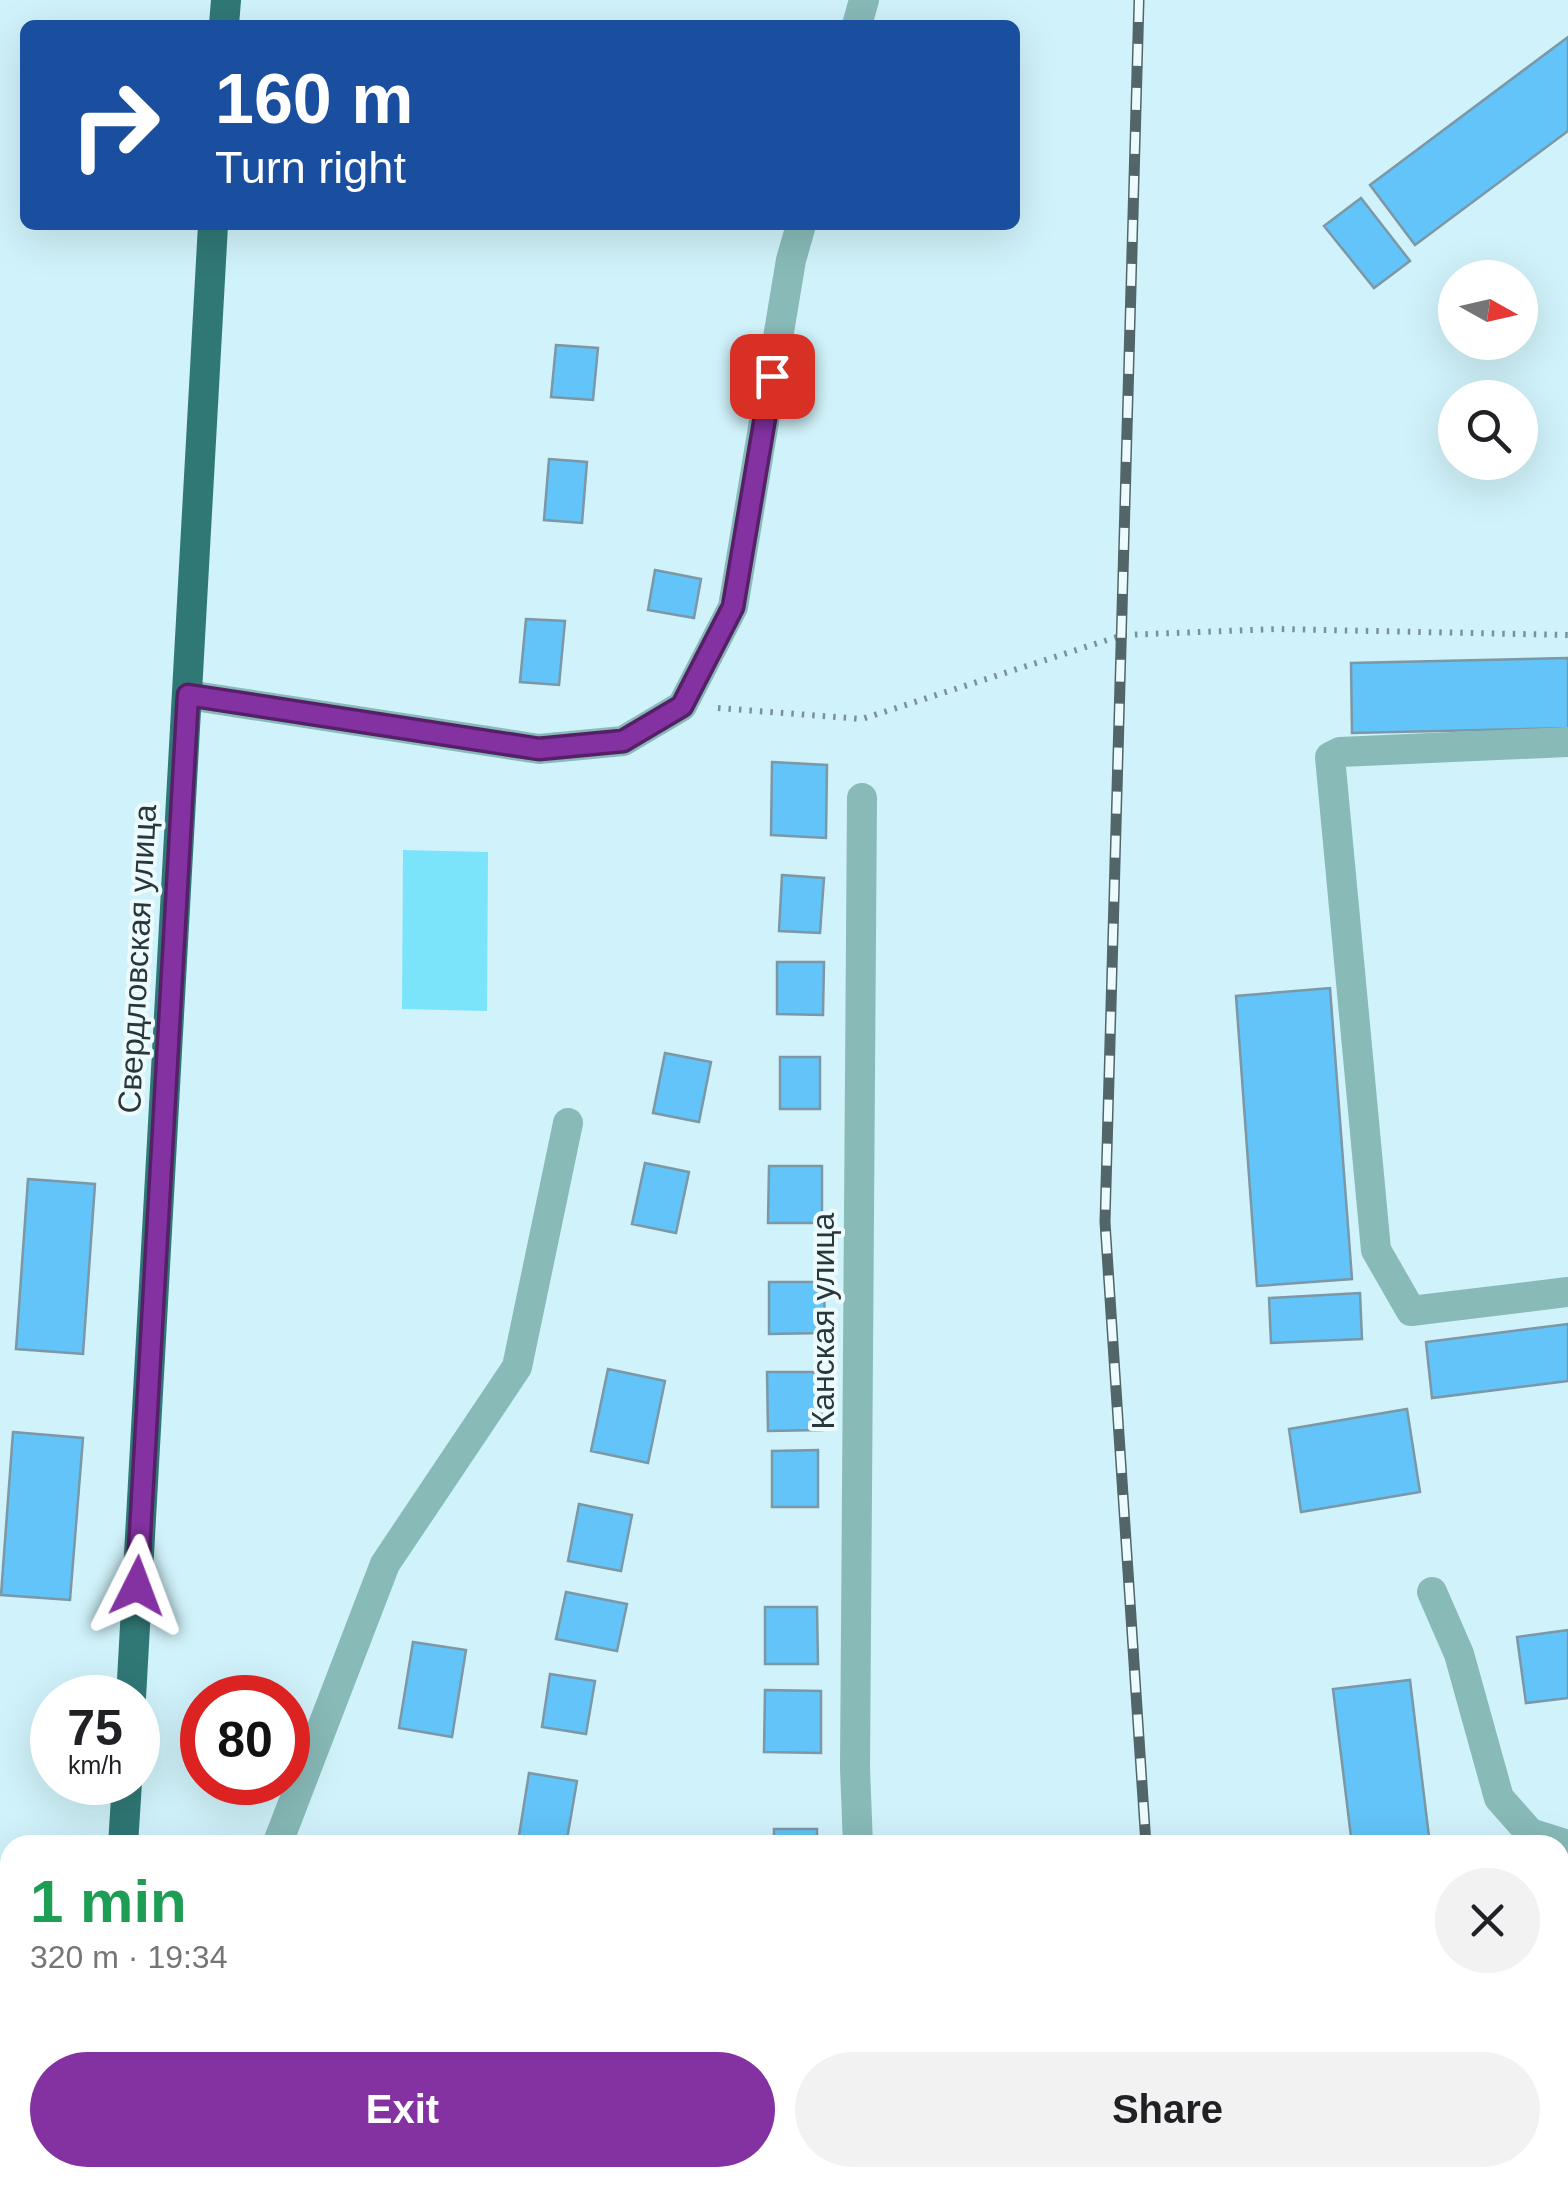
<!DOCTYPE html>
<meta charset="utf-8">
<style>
body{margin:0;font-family:Helvetica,sans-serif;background:#f2f2f2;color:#202124;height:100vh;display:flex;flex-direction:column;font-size:38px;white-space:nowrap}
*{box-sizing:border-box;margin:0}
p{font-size:32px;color:#757577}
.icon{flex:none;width:55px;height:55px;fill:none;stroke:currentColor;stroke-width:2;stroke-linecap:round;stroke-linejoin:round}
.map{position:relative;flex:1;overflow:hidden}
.panel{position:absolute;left:0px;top:1835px;width:1570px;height:352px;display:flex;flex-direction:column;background:#fff;border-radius:30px 30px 0 0;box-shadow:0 10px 40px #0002}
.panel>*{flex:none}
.top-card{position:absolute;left:20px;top:20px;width:1000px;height:210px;border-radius:15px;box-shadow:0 10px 40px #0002;background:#1a4fa0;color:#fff;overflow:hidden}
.needle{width:65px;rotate:98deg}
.buttons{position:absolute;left:1438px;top:260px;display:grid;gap:20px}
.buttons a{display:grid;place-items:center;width:100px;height:100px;border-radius:50%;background:#fff;box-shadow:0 10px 40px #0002;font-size:50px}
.speed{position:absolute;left:30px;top:1675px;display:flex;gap:20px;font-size:50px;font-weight:700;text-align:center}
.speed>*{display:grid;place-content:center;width:130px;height:130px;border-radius:50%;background:#fff;box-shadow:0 10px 40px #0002;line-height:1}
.speed small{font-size:25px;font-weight:400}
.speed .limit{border:15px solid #d22;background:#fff;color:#111}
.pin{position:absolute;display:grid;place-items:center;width:85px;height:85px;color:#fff;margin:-42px;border-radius:20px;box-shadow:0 5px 15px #0006}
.me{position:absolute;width:110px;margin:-55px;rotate:3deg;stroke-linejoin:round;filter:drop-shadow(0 0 8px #0008)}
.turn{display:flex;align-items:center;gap:35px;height:210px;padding:0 30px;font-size:45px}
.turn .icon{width:130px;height:130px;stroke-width:2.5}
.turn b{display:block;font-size:70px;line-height:85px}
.round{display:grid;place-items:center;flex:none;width:105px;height:105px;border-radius:52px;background:#f2f2f2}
.summary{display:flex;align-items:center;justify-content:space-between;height:170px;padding:0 30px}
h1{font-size:60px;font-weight:600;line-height:75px;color:#1e9e55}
.action{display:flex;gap:20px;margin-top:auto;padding:20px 30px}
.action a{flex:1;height:115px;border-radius:60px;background:#8432a2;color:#fff;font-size:40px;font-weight:600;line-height:115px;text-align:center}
.action a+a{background:#f2f2f2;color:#202124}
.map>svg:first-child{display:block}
.green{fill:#7be4fb}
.building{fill:#62c4f8;stroke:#7c97a6;stroke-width:2.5}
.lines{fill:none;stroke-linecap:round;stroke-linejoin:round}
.path{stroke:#7a9297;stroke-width:6;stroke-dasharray:2.5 8;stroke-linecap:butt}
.minor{stroke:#88bab8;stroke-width:30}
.highway{stroke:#307876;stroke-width:30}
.rail-casing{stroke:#526569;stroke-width:11}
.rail{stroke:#eefbfe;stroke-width:8;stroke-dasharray:22;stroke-linecap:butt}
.route-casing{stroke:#562069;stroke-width:25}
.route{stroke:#8432a2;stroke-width:18}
.labels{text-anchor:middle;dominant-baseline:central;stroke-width:8;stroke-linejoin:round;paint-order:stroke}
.street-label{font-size:32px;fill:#29373a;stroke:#eefbfe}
</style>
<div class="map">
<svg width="1568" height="2187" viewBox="0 0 1568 2187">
<rect width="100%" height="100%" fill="#d0f2fa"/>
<path class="green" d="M403 850 488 852 487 1011 402 1009Z"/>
<path class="building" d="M1568 37V131L1415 245 1370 185Z
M1361 198 1410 261 1374 288 1324 226Z
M556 345 598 348 593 400 551 397Z
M549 459 587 462 582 523 544 520Z
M655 570 701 579 694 618 648 610Z
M526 619 565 621 559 685 520 682Z
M1568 658V728L1352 733 1351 663Z
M772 762 827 765 826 838 771 835Z
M782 875 824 878 820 933 779 931Z
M777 962H824L823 1015 777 1014Z
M1330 988 1352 1279 1257 1286 1236 996Z
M665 1053 711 1062 699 1122 653 1113Z
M780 1057H820V1109H780Z
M645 1163 689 1172 676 1233 632 1224Z
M769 1166H822V1223H768Z
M28 1179 95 1184 83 1354 16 1349Z
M769 1282H824L825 1333 769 1334Z
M1360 1293 1362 1339 1271 1343 1269 1298Z
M1568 1324V1381L1432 1398 1426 1342Z
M608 1369 665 1381 648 1463 591 1451Z
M767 1372H822V1430L768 1431Z
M1407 1409 1420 1492 1301 1512 1289 1429Z
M13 1432 83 1438 70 1600 1 1595Z
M818 1450V1507H772V1451Z
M579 1504 632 1515 621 1571 568 1561Z
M566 1592 627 1604 617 1651 556 1639Z
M765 1607H817L818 1664H765Z
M1568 1630V1698L1526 1703 1517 1637Z
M413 1642 466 1650 452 1737 399 1728Z
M550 1674 595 1681 586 1734 542 1727Z
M1410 1680 1430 1845H1352L1333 1689Z
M765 1690 821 1691V1753L764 1752Z
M529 1773 577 1781 566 1845 518 1842Z
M774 1829H817V1845H774Z
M381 2178H559V2187H381Z
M657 2178H699L698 2187H656Z
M835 2178H886V2187H836Z
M1403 2178H1509L1510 2187H1404Z"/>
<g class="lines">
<path class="path" d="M718 708 862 719 1123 635 1277 629 1568 635"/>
<path class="minor" d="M857 25 864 0
M188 695 539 749 623 741 682 706 733 607 791 260 801 225
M1568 742 1340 752 1330 757 1376 1250 1411 1311 1568 1292
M1432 1592 1459 1654 1499 1798 1530 1833 1568 1845
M277 1845 385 1564 517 1367 568 1123
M858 1845 855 1768 862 798
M929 2178 930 2187
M605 2187 606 2178"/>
<path class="highway" d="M224 25 226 0
M131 1698 213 225
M123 1845 127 1782
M103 2187 104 2178"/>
<defs>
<path id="rail" d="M1139 0 1105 1222 1146 1845
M1168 2178 1169 2187"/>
</defs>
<use href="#rail" class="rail-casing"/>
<use href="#rail" class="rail"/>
</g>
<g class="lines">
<defs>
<path id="route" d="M137 1586 188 695 539 749 623 741 682 706 733 607 772 376"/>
</defs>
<use href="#route" class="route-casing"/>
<use href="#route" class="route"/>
</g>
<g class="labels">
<g class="street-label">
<text transform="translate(137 959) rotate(-87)">Свердловская улица</text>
<text transform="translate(823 1321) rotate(-90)">Канская улица</text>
</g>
</g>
</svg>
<div class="buttons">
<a><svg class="needle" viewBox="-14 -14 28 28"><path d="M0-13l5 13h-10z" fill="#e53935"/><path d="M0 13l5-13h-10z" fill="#757577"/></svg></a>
<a><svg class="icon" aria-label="search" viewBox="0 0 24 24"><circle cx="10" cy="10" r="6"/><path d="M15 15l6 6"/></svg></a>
</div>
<div class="speed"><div>75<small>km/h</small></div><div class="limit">80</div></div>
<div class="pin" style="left:772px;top:376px;background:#d93025"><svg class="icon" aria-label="arrive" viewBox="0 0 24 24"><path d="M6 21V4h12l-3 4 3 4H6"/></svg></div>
<svg class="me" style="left:137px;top:1586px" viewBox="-20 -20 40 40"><path d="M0-17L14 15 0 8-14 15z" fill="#8432a2" stroke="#fff" stroke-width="4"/></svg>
<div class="top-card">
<div class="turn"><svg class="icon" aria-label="right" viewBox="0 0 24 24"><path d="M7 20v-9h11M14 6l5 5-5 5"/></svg><div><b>160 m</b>Turn right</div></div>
</div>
<section class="panel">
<div class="summary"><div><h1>1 min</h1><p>320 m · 19:34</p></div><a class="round"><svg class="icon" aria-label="close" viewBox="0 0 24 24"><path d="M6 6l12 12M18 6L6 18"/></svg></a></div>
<div class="action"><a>Exit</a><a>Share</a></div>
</section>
</div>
